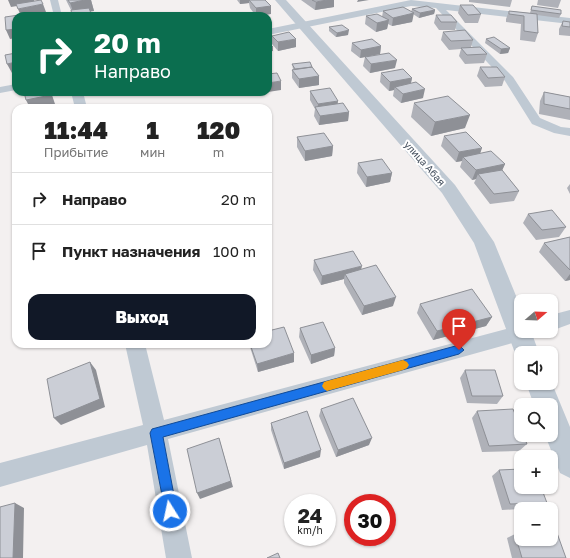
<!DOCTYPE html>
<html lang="ru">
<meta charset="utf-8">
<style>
body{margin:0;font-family:"Golos Text",sans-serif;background:#f6f6f6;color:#222;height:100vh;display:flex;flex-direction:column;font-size:15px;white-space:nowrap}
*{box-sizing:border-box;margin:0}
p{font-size:13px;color:#767676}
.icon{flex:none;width:22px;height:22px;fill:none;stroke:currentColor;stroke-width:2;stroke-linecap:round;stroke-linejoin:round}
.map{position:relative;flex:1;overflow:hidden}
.side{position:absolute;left:12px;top:104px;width:260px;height:244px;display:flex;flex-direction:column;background:#fff;border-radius:12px;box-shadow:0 1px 3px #0004}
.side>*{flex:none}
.banner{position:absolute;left:12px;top:12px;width:260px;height:84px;border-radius:12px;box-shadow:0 1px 3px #0004;background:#0b6e4f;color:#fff;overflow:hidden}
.needle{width:26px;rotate:71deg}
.tools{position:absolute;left:514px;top:294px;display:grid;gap:8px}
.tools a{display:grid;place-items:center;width:44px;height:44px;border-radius:8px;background:#fff;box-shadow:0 1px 3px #0004;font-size:20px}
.speed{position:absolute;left:284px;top:494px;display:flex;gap:8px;font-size:20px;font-weight:700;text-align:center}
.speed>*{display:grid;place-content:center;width:52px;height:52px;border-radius:50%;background:#fff;box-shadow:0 1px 3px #0004;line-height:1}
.speed small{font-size:10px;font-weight:400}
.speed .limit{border:6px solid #d22;background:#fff;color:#111}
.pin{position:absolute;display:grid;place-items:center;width:34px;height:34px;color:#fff;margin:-41px -17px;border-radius:50% 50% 50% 0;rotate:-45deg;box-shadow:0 0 4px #0007}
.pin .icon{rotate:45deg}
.me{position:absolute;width:44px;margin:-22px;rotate:350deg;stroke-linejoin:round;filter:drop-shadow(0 0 3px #0008)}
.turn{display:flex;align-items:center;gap:14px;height:84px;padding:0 16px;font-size:18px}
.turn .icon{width:52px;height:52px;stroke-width:2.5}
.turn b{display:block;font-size:28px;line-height:34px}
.eta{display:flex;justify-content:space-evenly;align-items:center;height:68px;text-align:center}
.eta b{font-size:24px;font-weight:800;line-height:28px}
.cta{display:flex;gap:8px;margin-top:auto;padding:8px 16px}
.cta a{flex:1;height:46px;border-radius:12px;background:#111827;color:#fff;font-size:16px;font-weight:800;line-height:46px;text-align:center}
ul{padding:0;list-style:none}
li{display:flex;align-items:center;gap:12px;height:52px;padding:0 16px;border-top:1px solid #e0e0e0}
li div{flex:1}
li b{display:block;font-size:15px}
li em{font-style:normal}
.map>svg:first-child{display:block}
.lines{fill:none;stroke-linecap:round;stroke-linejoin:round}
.minor{fill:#bfc9d3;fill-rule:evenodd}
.tertiary{fill:#bfc9d3;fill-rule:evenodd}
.wall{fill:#afb1b8}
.shaded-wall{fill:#8e9096}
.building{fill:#cbced6;stroke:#8e9096}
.route{fill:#1a73e8;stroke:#114b97}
.slow{fill:#f59e0b}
.labels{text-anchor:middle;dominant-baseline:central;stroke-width:4;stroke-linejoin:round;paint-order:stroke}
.far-street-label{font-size:10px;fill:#46515f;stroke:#fff}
</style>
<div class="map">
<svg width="570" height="558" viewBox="0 0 570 558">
<rect width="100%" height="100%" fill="#f3f0f0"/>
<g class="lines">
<path class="minor" d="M50 0H58L62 16H54Z
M411 0 570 18V24L446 10 513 77 540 118 561 127 570 128V136L554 133 532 124 505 81 436 8 411 6 268 35V29Z
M16 84V90L0 93V87Z
M71 92H83L87 108H75Z
M570 310V324L551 331V315Z
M521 325V331H536L534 337 168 439 192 558H166L147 445 0 487V463L143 425 125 344H145L164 420Z"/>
<path class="tertiary" d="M275 0H286L455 185 494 242 521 308V331H531L539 353H521V362L518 361 474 243 442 193Z
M551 381 570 427V478L560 473 545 435H551V405H534L526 383H551Z"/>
</g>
<path class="wall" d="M66 0H91L94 11H91L71 10Z
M237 0H265L271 6V14L256 16 250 8 249 3 240 4Z
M301 0H334V7L315 10Z
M469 0H512L510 7 469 2Z
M538 0H561L558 8 537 5Z
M460 5 481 14 478 23H465L458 13Z
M532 6 561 14 559 18 537 15 538 33 535 42 520 40 521 24 506 22V19L509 11 530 13Z
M412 9 435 10 434 14 419 18 413 14 412 22 392 26 388 24 387 29 376 32 365 24 366 16 382 17 383 11 411 12Z
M436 15 457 22 455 30H439L434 23Z
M563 21 570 22V36L559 35V29Z
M329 27 348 35 336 37 329 31Z
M443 32 473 40 471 47 487 54 484 63 465 64 459 56 461 49 449 50 441 40Z
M272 36 296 47 278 51 272 44Z
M486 39 510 48 508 53 500 54 485 43Z
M352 43 381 46 380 54 370 56 395 68 370 73 363 66 365 57 360 58 351 51Z
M292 64 312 67 319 76V85L299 88 292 78V70L293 69Z
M480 67 505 77 502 86 485 87 477 76Z
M381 73 412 78 411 83 423 98 401 103 393 96 394 90 389 91 380 82Z
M310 91 338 104 349 112 348 121 319 125 314 116 315 109 310 100Z
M544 92 570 97V120L539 114 540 101Z
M414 103 465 128 431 136 411 117Z
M444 136 480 153 505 164 502 170 519 191 514 201 490 204 474 183 476 179 472 180 460 167 462 161 456 162 441 146Z
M297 137 333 146 332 156 305 161 297 147Z
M358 163 392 173 390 182 366 187 357 173Z
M570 184V194L567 188Z
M528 214 566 227 559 237 536 240 523 223Z
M570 237V280L565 281 539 252 544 243Z
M314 260 361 270 393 306 362 315 344 283V279L321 285 313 270Z
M420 304 492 317 486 326 433 340 417 313Z
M300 328 335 348 334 356 311 364 299 337Z
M249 344H268L294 362 258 372Z
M465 370 503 396 497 404 467 403 460 378Z
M321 409 369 445 336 457 319 416Z
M477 411 527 444 519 451 482 452 472 418Z
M271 423 320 457 284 469 271 430Z
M499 470 547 503 538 508 502 510 492 476Z
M515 534 566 558H512L507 538Z"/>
<path class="shaded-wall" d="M8 0H34L35 3 11 7Z
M85 0H91L94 11 74 14 70 3Z
M240 0H256H249V3L240 4Z
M327 0H334V7L315 10 316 2Z
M358 0H369L357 2Z
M43 4 46 12 27 16H21L18 9Z
M271 6V14L256 16V8Z
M435 10 434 14 419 18 420 13Z
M414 13 412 22 392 26 393 18Z
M389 20 387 29 376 32 377 23Z
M16 29V38L10 39 6 30Z
M349 30 348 35 336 37 337 33Z
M296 39V47L278 51V42Z
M381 46 380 54 360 58 361 50Z
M273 47V51L268 52V48Z
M510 48 508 53 500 54 501 49Z
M397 60 395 68 370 73 371 64Z
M16 62V72L12 73 7 64Z
M319 76V85L299 88V79Z
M412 78 410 87H395L394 90 389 91 390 82Z
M281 81V90L268 92V83Z
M425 89 423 98 401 103 403 94Z
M51 92 55 104 36 108H30L26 100Z
M95 92H105L96 94Z
M338 101 337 110 317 112 318 104Z
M349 112 348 121 319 125 320 116Z
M470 115 465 128 431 136 435 122Z
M333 146 332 156 305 161V151Z
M482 148 479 157H463L462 161 456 162 459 152Z
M505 164 501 173 478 174 476 179 472 180 476 170Z
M392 173 390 182 366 187 367 177Z
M362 266 360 275 345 274 344 279 321 285 322 276Z
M570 274V280L565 281Z
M396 297 393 306 362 315 364 306Z
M492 317 486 326 433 340 437 331Z
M335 348 334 356 311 364V355Z
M294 353V362L258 372 257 364Z
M90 362 96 370 105 407 61 425 54 418Z
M219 438 233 487 200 499 197 493Z
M372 438 369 445 336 457 338 450Z
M321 450 320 457 284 469V463Z
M15 503 24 508 23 558H12Z"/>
<path class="building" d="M41 0 43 4 18 9 16 4Z
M68 0H85L70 3Z
M249 0H265L271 6 256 8Z
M312 0H327L316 2Z
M460 5H473L481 14 468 15Z
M427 6 435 10 420 13 412 9Z
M532 6 561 10V14L531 10Z
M403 7 414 13 393 18 383 11Z
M89 8 92 16H72L71 10Z
M509 11 537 14 538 33 524 31V16L509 14Z
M26 14 27 16H16V29L6 30 5 17Z
M235 14 237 16H226L225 15Z
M377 14 389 20 377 23 366 16Z
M436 15H451L457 22H441Z
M563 21 570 22V27L562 26Z
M342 25 349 30 337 33 329 27Z
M465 30 473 40 451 41 443 32Z
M289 32 296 39 278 42 272 36Z
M494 37 510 48 501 49 486 39Z
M372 39 381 46 361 50 352 43Z
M268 42 273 47 268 48Z
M480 47 487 54 467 55 461 48Z
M16 53V62L7 64 5 55Z
M389 53 397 60 371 64 365 57Z
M310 62 312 67 295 69 292 64Z
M312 67 319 76 299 79 292 70Z
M480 67H497L505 77 488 78Z
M403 69 412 78 390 82 381 73Z
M277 73 281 81 268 83V74Z
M416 82 425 89 403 94 395 87Z
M330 88 338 101 318 104 310 91Z
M24 92H50L51 95 26 100Z
M544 92 570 97V109L544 104Z
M448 96 470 115 435 122 414 103Z
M343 103 349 112 320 116 315 107Z
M466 132 482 148 459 152 444 136Z
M324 133 333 146 305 151 297 137Z
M491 151 505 164 476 170 463 157Z
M382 159 392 173 367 177 358 163Z
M502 170 519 191 494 194 478 174Z
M552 210 566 227 542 230 528 214Z
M570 237V270L544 243Z
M353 251 362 266 322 276 314 260Z
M376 265 396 297 364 306 345 274Z
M472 289 492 317 437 331 420 304Z
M323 322 335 348 311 355 300 328Z
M284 327 294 353 257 364 250 344H268V331Z
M90 362 100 399 54 418 47 379Z
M465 370H495L503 396H472Z
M353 398 372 438 338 450 321 409Z
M513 409 521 429V435H523L527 444 489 446 477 411Z
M307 411 321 450 284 463 271 423Z
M219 438 231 481 197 493 187 449Z
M521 469V487H541L547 503 510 504 499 470Z
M15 503 13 558H0V507Z
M551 533H557L566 558H522L515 534H521V539H551Z
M278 553 280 558H267Z"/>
<path class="route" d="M459 345 464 350 459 354 163 437 177 511 175 516 170 517 166 516 150 433 152 429Z"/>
<path class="slow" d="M403 360 407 362 409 365 407 368 403 370 327 391 324 389 322 386 324 382 327 381Z"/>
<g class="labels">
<g class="far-street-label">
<text transform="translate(425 163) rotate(48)">улица Абая</text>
</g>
</g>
</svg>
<div class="tools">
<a><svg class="needle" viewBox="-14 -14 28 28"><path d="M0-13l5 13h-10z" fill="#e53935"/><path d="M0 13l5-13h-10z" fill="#767676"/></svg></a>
<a><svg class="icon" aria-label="sound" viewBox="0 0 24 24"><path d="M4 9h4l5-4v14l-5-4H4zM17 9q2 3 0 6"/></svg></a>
<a><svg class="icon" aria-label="search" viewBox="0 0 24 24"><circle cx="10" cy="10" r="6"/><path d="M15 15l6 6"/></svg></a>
<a>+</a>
<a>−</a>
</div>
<div class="speed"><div>24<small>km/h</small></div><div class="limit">30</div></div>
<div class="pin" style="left:459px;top:350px;background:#d93025"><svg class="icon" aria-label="arrive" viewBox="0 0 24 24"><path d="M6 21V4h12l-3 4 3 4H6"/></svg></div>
<svg class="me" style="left:170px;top:511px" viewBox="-20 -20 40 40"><circle r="17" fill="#1a73e8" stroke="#fff" stroke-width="3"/><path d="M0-11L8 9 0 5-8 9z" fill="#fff"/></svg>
<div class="banner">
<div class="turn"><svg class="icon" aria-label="right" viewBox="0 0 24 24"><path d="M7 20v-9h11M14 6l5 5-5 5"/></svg><div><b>20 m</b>Направо</div></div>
</div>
<section class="side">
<div class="eta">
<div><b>11:44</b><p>Прибытие</p></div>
<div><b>1</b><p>мин</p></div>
<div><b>120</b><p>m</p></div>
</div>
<ul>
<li><svg class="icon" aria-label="right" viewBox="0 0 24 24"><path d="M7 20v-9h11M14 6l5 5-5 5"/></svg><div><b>Направо</b></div><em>20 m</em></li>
<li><svg class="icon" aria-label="arrive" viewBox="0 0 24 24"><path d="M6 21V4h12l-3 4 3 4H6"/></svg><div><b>Пункт назначения</b></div><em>100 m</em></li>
</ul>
<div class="cta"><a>Выход</a></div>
</section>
</div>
